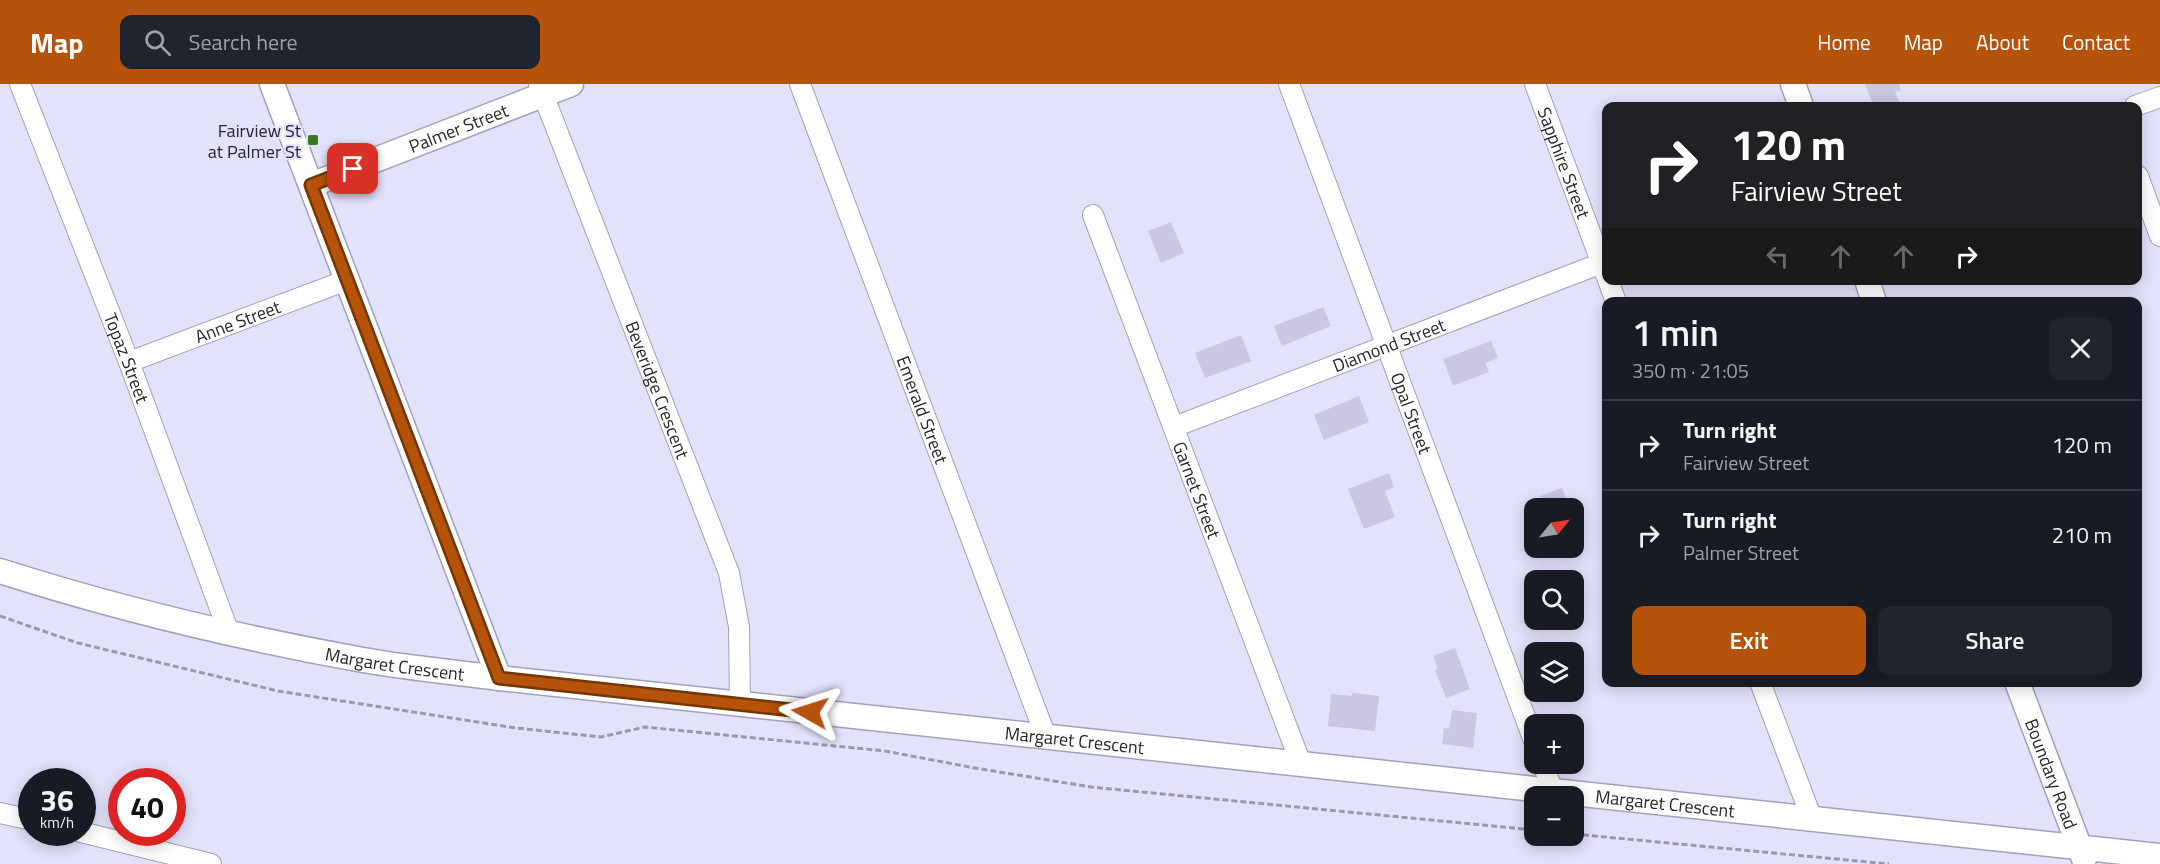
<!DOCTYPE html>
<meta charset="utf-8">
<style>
body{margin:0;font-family:"Titillium Web",sans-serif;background:#20242c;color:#f1f3f6;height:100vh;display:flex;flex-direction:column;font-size:22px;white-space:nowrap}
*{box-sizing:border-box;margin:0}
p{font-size:20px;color:#9ea1a6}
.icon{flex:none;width:33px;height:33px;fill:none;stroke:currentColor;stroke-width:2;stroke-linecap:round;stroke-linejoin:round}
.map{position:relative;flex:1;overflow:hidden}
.details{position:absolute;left:1602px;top:213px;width:540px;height:390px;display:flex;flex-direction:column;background:#171b24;border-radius:12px;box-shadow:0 3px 15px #0003}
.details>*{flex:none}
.banner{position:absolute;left:1602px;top:18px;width:540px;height:183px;border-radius:12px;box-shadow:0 3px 15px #0003;background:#202124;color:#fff;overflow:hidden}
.needle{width:39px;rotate:60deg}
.tools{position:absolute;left:1524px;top:414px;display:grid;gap:12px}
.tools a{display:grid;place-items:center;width:60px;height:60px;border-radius:12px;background:#171b24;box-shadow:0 3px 15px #0003;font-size:30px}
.speed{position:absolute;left:18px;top:684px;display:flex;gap:12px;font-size:30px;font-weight:700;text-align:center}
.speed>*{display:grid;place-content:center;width:78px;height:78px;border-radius:50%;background:#171b24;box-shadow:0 3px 15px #0003;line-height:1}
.speed small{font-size:15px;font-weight:400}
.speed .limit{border:9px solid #d22;background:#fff;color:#111}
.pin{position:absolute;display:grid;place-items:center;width:51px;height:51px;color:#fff;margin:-26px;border-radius:12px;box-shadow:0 3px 9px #0006}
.me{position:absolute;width:66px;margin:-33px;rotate:276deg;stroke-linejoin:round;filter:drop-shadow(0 0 4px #0008)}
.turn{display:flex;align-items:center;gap:21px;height:126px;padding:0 30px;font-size:27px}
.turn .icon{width:78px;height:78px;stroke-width:2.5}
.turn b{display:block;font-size:42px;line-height:51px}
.lanes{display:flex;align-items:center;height:57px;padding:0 30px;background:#0003;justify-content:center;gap:30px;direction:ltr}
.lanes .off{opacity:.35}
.round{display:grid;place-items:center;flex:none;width:63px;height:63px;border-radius:12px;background:#20242c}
.head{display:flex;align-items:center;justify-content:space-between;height:102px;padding:0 30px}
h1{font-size:36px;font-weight:600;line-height:45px}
.cta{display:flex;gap:12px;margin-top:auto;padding:12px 30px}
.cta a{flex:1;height:69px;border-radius:12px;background:#b45309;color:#fff;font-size:24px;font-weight:600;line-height:69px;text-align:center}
.cta a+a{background:#20242c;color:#f1f3f6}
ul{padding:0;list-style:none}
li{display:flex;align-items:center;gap:18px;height:90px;padding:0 30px;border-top:2px solid #363941}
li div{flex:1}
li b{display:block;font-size:22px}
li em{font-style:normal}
header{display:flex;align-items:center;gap:36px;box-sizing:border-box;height:84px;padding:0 30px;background:#b45309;color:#fff}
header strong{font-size:28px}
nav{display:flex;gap:33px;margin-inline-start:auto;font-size:21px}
.search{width:420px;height:54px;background:#20242c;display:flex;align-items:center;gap:15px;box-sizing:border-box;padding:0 21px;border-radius:12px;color:#9ea1a6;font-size:22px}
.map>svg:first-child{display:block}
.building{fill:#c9c7e1}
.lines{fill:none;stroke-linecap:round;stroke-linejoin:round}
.minor-casing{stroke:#a2a1ba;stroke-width:22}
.tertiary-casing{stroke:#a2a1ba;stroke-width:27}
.path{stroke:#9a99ad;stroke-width:3;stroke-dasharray:6 3;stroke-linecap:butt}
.minor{stroke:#fff;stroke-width:20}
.tertiary{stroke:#fff;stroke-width:24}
.route-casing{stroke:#753606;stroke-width:15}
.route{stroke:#b45309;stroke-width:10}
.poi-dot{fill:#377a1b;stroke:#e3e2fc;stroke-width:2}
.labels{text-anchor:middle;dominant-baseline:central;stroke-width:4.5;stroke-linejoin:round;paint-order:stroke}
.street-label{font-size:18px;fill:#26252f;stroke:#e3e2fc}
.poi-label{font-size:18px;fill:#26252f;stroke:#e3e2fc;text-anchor:end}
</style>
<header>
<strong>Map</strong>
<div class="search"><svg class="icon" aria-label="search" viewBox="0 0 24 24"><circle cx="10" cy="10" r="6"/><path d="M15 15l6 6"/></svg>Search here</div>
<nav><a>Home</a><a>Map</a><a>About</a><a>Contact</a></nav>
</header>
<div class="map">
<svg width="2160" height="780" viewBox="0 0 2160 780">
<rect width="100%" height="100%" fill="#e3e2fc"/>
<path class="building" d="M1865 0H1899L1901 6 1895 8 1901 22H1868L1873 20Z
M1171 138 1184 169 1161 179 1148 147Z
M1323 223 1331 242 1282 262 1274 242Z
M1241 251 1251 277 1205 294 1195 269Z
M1491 257 1498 274 1485 279 1489 288 1453 302 1443 275Z
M1359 312 1369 338 1324 356 1314 331Z
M1389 389 1394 403 1385 407 1395 433 1364 445 1348 405Z
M1562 404 1566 414 1544 422 1540 412Z
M1455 564 1470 605 1446 614 1435 586 1438 585 1433 572Z
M1352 609 1379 612 1375 647 1328 642 1331 610 1352 612Z
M1452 626 1477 629 1473 664 1442 660 1444 644 1449 645Z"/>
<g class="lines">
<defs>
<g id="minor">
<path id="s1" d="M20 0 129 278 229 549"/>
<path id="s2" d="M539 0 729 489 739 543 740 620"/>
<path id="s3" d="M800 0 1046 653"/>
<path id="s4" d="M1289 0 1534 657"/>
<path id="s5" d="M1535 0 1606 191"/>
<path d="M2135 22 2160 13"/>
<path d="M2138 92 2160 152"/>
<path id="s6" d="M1093 131 1301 680"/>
<path d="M1608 196 1616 218"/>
<path id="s7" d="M129 278 347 196"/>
<path id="s8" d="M1174 343 1602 179"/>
<path d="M1760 598 1812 735"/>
<path d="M1543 680 1553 708"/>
<path d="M0 729 32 736"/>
<path d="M81 748 211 780"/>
</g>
<g id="tertiary">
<path d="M272 0 499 594"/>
<path d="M1793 0 1801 22"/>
<path id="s9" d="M311 101 571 0"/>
<path d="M1867 196 1874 218"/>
<path id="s10" d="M0 487C119 525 241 554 363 576 408 584 454 588 499 594L2160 772"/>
<path id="s11" d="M2017 598 2084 775"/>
</g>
</defs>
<use href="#minor" class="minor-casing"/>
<use href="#tertiary" class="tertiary-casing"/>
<path class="path" d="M0 532 78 559 278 607 516 644 601 653 645 643 885 667 975 684 1091 703 1534 746
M1574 750 1889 780"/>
<use href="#minor" class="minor"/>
<use href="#tertiary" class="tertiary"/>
</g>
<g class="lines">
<defs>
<path id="route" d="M353 85 311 101 499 594 810 628"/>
</defs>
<use href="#route" class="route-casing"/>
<use href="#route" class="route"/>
</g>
<rect class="poi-dot" x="307" y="50" width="12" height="12" rx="3"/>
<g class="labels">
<g class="street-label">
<text stroke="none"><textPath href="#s9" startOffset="158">Palmer Street</textPath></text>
<text stroke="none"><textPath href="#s5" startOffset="84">Sapphire Street</textPath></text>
<text stroke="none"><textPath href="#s7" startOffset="116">Anne Street</textPath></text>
<text stroke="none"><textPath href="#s8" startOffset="230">Diamond Street</textPath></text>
<text stroke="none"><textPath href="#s1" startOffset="294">Topaz Street</textPath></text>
<text stroke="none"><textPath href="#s2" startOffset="328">Beveridge Crescent</textPath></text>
<text stroke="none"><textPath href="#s3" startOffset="348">Emerald Street</textPath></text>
<text stroke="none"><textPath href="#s4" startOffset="351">Opal Street</textPath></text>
<text stroke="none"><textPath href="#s6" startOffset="294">Garnet Street</textPath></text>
<text stroke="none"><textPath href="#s10" startOffset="406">Margaret Crescent</textPath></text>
<text stroke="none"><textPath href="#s10" startOffset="1090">Margaret Crescent</textPath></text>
<text stroke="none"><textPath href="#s11" startOffset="98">Boundary Road</textPath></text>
<text stroke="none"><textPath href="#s10" startOffset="1684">Margaret Crescent</textPath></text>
</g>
<g class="poi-label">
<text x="301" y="46">Fairview St<tspan x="301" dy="21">at Palmer St</tspan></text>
</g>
</g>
</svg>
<div class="tools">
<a><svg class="needle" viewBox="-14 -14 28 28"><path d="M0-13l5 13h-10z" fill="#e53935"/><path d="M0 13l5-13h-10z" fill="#9ea1a6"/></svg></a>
<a><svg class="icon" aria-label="search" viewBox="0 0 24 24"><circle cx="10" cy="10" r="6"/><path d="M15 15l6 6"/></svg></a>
<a><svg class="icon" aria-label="layers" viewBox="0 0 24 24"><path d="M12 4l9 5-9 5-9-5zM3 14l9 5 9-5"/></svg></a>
<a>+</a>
<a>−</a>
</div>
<div class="speed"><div>36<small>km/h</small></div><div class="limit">40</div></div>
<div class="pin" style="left:353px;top:85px;background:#d93025"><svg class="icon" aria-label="arrive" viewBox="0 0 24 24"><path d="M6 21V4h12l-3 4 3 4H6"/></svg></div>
<svg class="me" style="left:810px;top:628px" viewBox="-20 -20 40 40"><path d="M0-17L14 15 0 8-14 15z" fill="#b45309" stroke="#fff" stroke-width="4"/></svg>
<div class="banner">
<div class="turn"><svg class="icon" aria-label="right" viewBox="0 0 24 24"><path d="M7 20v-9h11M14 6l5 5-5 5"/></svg><div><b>120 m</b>Fairview Street</div></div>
<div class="lanes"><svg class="icon off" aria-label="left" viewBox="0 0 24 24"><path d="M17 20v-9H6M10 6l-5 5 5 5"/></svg><svg class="icon off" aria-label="ahead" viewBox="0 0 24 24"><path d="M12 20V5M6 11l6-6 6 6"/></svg><svg class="icon off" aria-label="ahead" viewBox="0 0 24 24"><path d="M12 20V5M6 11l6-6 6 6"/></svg><svg class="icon" aria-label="right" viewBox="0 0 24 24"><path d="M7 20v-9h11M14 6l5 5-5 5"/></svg></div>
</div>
<section class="details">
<div class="head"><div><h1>1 min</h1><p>350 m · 21:05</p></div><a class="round"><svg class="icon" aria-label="close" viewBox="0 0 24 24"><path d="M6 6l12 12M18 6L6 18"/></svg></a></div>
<ul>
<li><svg class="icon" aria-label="right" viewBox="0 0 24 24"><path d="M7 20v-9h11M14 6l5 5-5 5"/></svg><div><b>Turn right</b><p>Fairview Street</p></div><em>120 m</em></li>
<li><svg class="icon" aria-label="right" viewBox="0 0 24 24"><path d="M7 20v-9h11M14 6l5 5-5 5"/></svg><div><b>Turn right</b><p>Palmer Street</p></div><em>210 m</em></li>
</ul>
<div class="cta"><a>Exit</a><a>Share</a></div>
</section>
</div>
